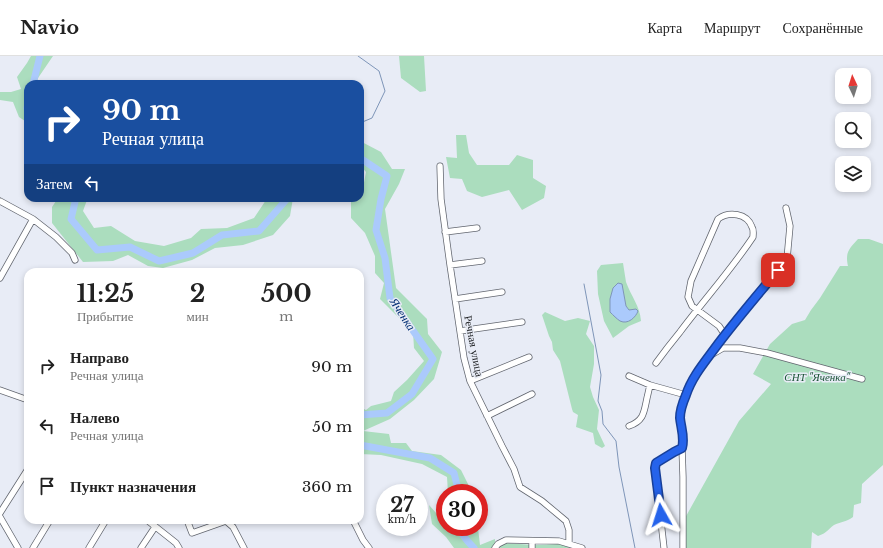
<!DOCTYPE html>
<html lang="ru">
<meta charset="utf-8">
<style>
body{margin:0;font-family:"Libre Baskerville",serif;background:#f6f6f6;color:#222;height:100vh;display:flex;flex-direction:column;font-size:15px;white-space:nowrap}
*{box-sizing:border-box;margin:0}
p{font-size:13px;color:#767676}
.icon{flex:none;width:22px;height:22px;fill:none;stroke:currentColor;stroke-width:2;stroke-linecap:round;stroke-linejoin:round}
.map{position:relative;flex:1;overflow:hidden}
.sheet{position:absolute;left:24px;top:212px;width:340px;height:256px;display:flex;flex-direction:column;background:#fff;border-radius:12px;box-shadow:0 2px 6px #0003}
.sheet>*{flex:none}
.hud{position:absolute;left:24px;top:24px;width:340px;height:122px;border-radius:12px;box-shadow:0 2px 6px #0003;background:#1a4fa0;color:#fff;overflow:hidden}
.needle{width:26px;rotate:356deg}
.controls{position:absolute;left:835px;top:12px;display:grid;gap:8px}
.controls a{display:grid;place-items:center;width:36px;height:36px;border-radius:8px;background:#fff;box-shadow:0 2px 6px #0003;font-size:20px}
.speed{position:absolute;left:376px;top:428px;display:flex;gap:8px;font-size:20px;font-weight:700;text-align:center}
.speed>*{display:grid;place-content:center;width:52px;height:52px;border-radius:50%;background:#fff;box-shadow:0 2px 6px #0003;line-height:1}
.speed small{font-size:10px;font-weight:400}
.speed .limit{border:6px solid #d22;background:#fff;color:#111}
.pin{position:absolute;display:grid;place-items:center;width:34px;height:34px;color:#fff;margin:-17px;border-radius:8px;box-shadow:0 2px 6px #0006}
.me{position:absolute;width:44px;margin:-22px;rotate:354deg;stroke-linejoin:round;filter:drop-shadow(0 0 3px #0008)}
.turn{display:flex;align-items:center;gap:14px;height:84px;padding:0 12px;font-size:18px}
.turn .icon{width:52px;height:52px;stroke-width:2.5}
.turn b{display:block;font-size:28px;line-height:34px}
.then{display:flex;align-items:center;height:38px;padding:0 12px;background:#0003;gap:8px;font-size:15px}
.eta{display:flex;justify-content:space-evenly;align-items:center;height:68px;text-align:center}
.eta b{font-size:24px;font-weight:700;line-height:28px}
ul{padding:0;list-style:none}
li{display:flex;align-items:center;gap:12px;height:60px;padding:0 12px}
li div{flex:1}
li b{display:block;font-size:15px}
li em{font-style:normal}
header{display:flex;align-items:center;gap:24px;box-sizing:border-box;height:56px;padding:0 20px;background:#fff;border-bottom:1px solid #e0e0e0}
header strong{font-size:19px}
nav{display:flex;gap:22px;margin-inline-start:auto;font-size:14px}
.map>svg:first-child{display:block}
.green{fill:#abddbe;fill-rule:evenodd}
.water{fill:#abcafc;stroke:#7e95b8}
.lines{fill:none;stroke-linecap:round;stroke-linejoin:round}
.stream{stroke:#7e95b8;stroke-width:1}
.river{stroke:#abcafc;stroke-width:7}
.minor-casing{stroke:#62666f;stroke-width:7}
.minor{stroke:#fff;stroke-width:5.5}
.route-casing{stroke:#184099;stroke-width:10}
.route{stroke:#2563eb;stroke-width:7}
.labels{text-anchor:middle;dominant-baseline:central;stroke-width:3;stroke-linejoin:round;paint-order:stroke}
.street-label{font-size:11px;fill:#16181b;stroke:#e8ecf6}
.park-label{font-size:11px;font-style:italic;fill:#1c5437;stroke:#e8ecf6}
.water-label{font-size:12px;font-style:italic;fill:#043075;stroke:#e8ecf6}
</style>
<header>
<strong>Navio</strong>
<nav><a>Карта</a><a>Маршрут</a><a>Сохранённые</a></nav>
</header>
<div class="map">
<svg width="883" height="492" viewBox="0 0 883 492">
<rect width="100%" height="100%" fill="#e8ecf6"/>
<path class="green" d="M31 0H53L38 22 37 28H28V67L19 61 13 46 0 44V36H11L21 33 17 21 27 7Z
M399 0H424L426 35 420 36 401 22Z
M456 79H466L469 97 477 109H509L517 99 533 104V122L546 130 544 142 522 154 509 134 482 141 467 135 462 123 450 122 446 101 457 102Z
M360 85 381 96 392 113H405L399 128 385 153 396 232 427 263 428 278 442 296 434 323 414 344 390 363 363 375 389 378 391 387H406L412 395 441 399 461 414 470 432V437H448L447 421 422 408 381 399 360 398V351L366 354 371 350 391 345 394 336 407 324 424 305 414 292 413 276 380 243 384 227 375 217V200L365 177 351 162V142H360V134L363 132 366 116 360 109Z
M58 142H92L87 144 83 155 94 172 111 170 135 185 164 190 191 182 201 173 227 172 254 162 266 144 265 142H293L290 160 273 179 243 189 215 192 192 204 163 212 148 210 128 199 113 205 83 206 52 167V151Z
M858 183H869L883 188V409L862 428 861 447 854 449 853 461C846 466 840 466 834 469 827 474 827 477 818 480L812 476 811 492H685V462L739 365 771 328 753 318 770 288 792 268 805 264 811 254 820 242 840 210H848C845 196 849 193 858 183Z
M623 207C624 213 625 220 626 226 631 240 640 250 641 265L629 270 613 282 604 265 598 238 597 215 601 209ZM622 231 626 250 629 254 610 243Z
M545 256 565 265 578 262 590 265 586 278 594 290V308L590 331 593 341 599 354 597 373 605 390 602 392 595 388 593 377 576 371 578 359 573 356 572 353 560 305 553 294 552 286 549 280 542 259Z
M429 449 445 467V471H476L478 472 480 489 495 483V487L493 492H454L446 481 432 468Z
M503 487 534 489 559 488 573 492H498Z"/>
<path class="water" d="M618 227 622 228 626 250 629 254 636 253 638 255C636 261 628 269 620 265 617 263 613 259 610 256V243L613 232Z"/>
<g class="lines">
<path class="stream" d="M358 0 379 15 385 35 372 62 360 67
M584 228 601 319 598 345 602 355 603 368 616 385 619 411 635 492"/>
<path class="river" d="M33 28 40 0
M28 46 27 52H28
M360 102 387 120 381 143 376 174 385 202 390 242 433 303 412 338 387 357 360 359
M76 142 71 163 97 194 130 191 159 205 193 197 222 179 259 175 286 144 285 142
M360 389 430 402 454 417 459 437
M460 471C461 479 468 486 474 492"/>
<defs>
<path id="minor" d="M440 110 441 143 450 209 464 302 470 325 502 390 514 413 520 431 542 445 566 465 569 474V488
M0 145 33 163 56 181 72 197 75 204
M445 176 477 172
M450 209 482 205
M0 222 33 163
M455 243 502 236
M460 275 522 266
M711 299 723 292H740L767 297 862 323
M656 307C664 296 671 287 680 276 704 244 731 214 753 181 753 178 754 174 752 171 747 157 729 155 718 163L691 225 688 241 692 250 719 270 725 279
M629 320 650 329 686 339
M470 325 529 301
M0 334 28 344
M487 360 532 338
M629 370C644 365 644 356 647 342 648 338 649 333 650 329
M0 457 28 413
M0 461 18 492
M147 464 176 487 179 492
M187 464 192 477 226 465 233 471 244 492
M353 464 363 484 369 492
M532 485V492
M33 492 50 464
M89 492 106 464
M141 492 155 471
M495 492 498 488 506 484 559 485 582 492
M664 492 655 412 656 407 674 396 682 392
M683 492V421L682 392 683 388 682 372 680 362 682 352 686 339 692 325 725 279 787 203 790 170 786 152"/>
</defs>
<use href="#minor" class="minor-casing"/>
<use href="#minor" class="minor"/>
</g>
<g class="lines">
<defs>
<path id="route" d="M661 459 655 412 656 407 674 396 682 392C685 382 681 372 680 362 680 355 683 346 686 339 692 321 704 307 715 292 735 265 757 240 778 214"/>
</defs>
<use href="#route" class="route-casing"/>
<use href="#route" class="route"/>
</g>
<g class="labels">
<g class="street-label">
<text transform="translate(474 290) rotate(79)">Речная улица</text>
</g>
<g class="park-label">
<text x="817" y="321">СНТ "Яченка"</text>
</g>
<g class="water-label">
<text transform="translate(403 258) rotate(57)">Яченка</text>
</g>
</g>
</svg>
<div class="controls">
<a><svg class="needle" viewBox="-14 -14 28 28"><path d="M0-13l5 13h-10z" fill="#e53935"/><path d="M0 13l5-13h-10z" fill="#767676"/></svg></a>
<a><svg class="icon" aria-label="search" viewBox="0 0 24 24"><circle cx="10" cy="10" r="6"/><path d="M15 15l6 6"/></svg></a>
<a><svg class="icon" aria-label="layers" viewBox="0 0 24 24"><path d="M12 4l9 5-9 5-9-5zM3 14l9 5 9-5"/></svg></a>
</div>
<div class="speed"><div>27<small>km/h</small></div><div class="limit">30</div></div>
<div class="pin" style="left:778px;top:214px;background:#d93025"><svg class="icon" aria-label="arrive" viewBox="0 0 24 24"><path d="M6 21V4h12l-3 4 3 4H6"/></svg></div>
<svg class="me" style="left:661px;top:459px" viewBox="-20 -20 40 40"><path d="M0-17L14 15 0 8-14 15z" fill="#2563eb" stroke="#fff" stroke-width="4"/></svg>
<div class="hud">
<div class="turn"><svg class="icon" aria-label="right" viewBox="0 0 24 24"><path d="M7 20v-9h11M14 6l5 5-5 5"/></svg><div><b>90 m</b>Речная улица</div></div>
<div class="then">Затем<svg class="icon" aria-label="left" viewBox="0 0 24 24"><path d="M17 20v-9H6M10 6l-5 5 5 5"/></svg></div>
</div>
<section class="sheet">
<div class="eta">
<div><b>11:25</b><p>Прибытие</p></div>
<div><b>2</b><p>мин</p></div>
<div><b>500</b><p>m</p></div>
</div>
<ul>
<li><svg class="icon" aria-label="right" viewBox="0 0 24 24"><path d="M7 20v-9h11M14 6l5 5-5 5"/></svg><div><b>Направо</b><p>Речная улица</p></div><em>90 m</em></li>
<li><svg class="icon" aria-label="left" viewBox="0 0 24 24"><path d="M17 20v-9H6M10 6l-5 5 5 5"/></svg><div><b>Налево</b><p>Речная улица</p></div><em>50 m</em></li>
<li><svg class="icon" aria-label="arrive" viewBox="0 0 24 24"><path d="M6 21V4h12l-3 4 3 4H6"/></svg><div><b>Пункт назначения</b></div><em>360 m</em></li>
</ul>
</section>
</div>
